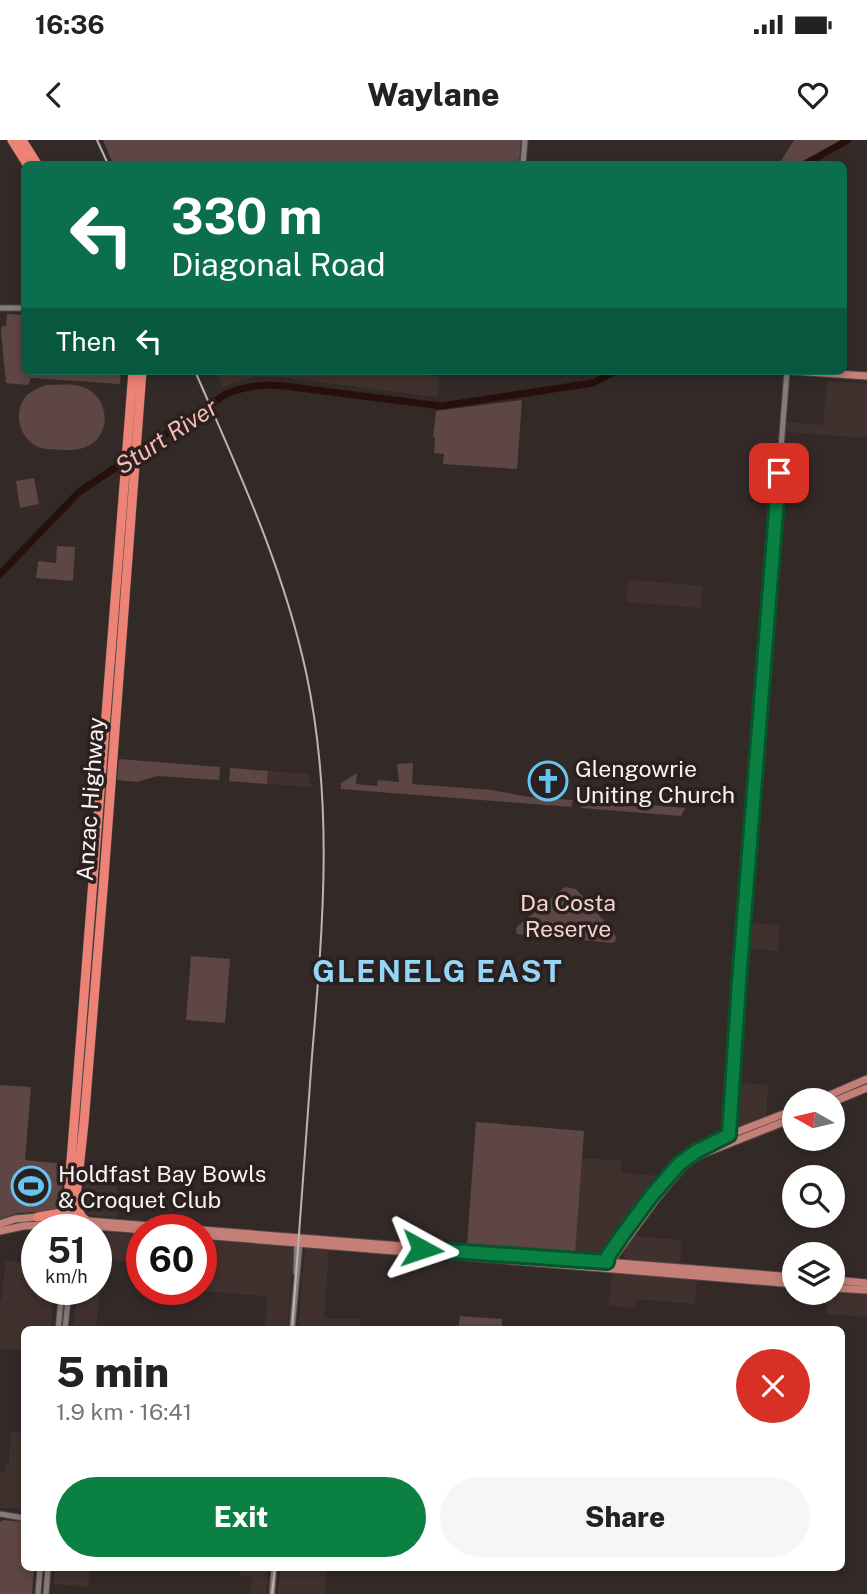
<!DOCTYPE html>
<meta charset="utf-8">
<style>
body{margin:0;font-family:"Public Sans",sans-serif;background:#f6f6f6;color:#222;height:100vh;display:flex;flex-direction:column;font-size:26px;white-space:nowrap}
*{box-sizing:border-box;margin:0}
p{font-size:23px;color:#767676}
.icon{flex:none;width:38px;height:38px;fill:none;stroke:currentColor;stroke-width:2;stroke-linecap:round;stroke-linejoin:round}
.map{position:relative;flex:1;overflow:hidden}
.panel{position:absolute;left:21px;top:1186px;width:824px;height:245px;display:flex;flex-direction:column;background:#fff;border-radius:10px;box-shadow:0 4px 10px #0003}
.panel>*{flex:none}
.top-card{position:absolute;left:21px;top:21px;width:826px;height:214px;border-radius:10px;box-shadow:0 4px 10px #0003;background:#0b6e4f;color:#fff;overflow:hidden}
.needle{width:46px;rotate:278deg}
.buttons{position:absolute;left:782px;top:948px;display:grid;gap:14px}
.buttons a{display:grid;place-items:center;width:63px;height:63px;border-radius:50%;background:#fff;box-shadow:0 4px 10px #0003;font-size:35px}
.speed{position:absolute;left:21px;top:1074px;display:flex;gap:14px;font-size:35px;font-weight:700;text-align:center}
.speed>*{display:grid;place-content:center;width:91px;height:91px;border-radius:50%;background:#fff;box-shadow:0 4px 10px #0003;line-height:1}
.speed small{font-size:18px;font-weight:400}
.speed .limit{border:10px solid #d22;background:#fff;color:#111}
.pin{position:absolute;display:grid;place-items:center;width:60px;height:60px;color:#fff;margin:-30px;border-radius:14px;box-shadow:0 4px 10px #0006}
.me{position:absolute;width:77px;margin:-38px;rotate:95deg;stroke-linejoin:round;filter:drop-shadow(0 0 5px #0008)}
.turn{display:flex;align-items:center;gap:24px;height:147px;padding:0 35px;font-size:32px}
.turn .icon{width:91px;height:91px;stroke-width:2.5}
.turn b{display:block;font-size:49px;line-height:60px}
.then{display:flex;align-items:center;height:66px;padding:0 35px;background:#0003;gap:14px;font-size:26px}
.round{display:grid;place-items:center;flex:none;width:74px;height:74px;border-radius:37px;background:#f6f6f6}
.summary{display:flex;align-items:center;justify-content:space-between;height:119px;padding:0 35px}
h1{font-size:42px;font-weight:800;line-height:52px}
.primary-button{display:flex;gap:14px;margin-top:auto;padding:14px 35px}
.primary-button a{flex:1;height:80px;border-radius:42px;background:#0b8043;color:#fff;font-size:28px;font-weight:800;line-height:80px;text-align:center}
.primary-button a+a{background:#f6f6f6;color:#222}
.status{display:flex;justify-content:space-between;align-items:center;height:49px;padding:0 35px;background:#fff;direction:ltr}
.status svg{height:19px;fill:currentColor}
header{display:flex;justify-content:space-between;align-items:center;height:91px;padding:0 35px;background:#fff;font-size:32px;font-weight:800}
.map>svg:first-child{display:block}
.built{fill:#41312e}
.green{fill:#5d4643}
.lines{fill:none;stroke-linecap:round;stroke-linejoin:round}
.river{stroke:#280f0c;stroke-width:7}
.minor-casing{stroke:#504847;stroke-width:7}
.major-casing{stroke:#504847;stroke-width:9}
.highway-casing{stroke:#504847;stroke-width:10}
.minor{stroke:#867b79;stroke-width:5}
.major{stroke:#c47f77;stroke-width:7}
.highway{stroke:#ed8276;stroke-width:9}
.tram{stroke:#bbb4b2;stroke-width:2}
.route-casing{stroke:#07532c;stroke-width:18}
.route{stroke:#0b8043;stroke-width:12}
.labels{text-anchor:middle;dominant-baseline:central;stroke-width:7;stroke-linejoin:round;paint-order:stroke}
.poi-label{font-size:23px;fill:#f9f3f2;stroke:#29201f;text-anchor:start}
.street-label{font-size:23px;fill:#f9f3f2;stroke:#29201f}
.park-label{font-size:23px;fill:#f8d3cd;stroke:#29201f}
.water-label{font-size:24px;font-style:italic;fill:#f8bbb3;stroke:#29201f}
.district-label{font-size:30px;font-weight:bold;letter-spacing:2px;fill:#95d6f7;stroke:#29201f}
</style>
<div class="status"><b>16:36</b><svg viewBox="0 0 49 12"><path d="M0 12V9h3v3zM5 12V6h3v6zM10 12V3h3v9zM15 12V0h3v12zM26 1h20v11H26zM47 4h2v5h-2z"/></svg></div>
<header><svg class="icon" aria-label="back" viewBox="0 0 24 24"><path d="M15 5l-7 7 7 7"/></svg>Waylane<svg class="icon" aria-label="heart" viewBox="0 0 24 24"><path d="M12 20l-8-8c-3-5 5-10 8-4 3-6 11-1 8 4z"/></svg></header>
<div class="map">
<svg width="867" height="1454" viewBox="0 0 867 1454">
<rect width="100%" height="100%" fill="#332a28"/>
<path class="built" d="M216 231H381L439 236 438 257 279 237H254L222 247Z
M827 241 867 244V298L786 292V282L823 285Z
M628 440 703 446 701 468 627 462Z
M268 631 309 634 311 647 267 644Z
M748 783 780 785 778 811 746 808Z
M735 942 768 945 766 977 736 990 732 985Z
M581 1018 622 1021 621 1033 662 1036 607 1108 600 1113 591 1115 575 1114Z
M85 1039 116 1041V1049L118 1050 116 1077 92 1076 86 1072 83 1066Z
M96 1092 142 1095V1122L102 1120 96 1190H73L77 1150H96Z
M633 1096 682 1100 680 1124 635 1121 624 1118 623 1114 627 1105Z
M201 1100 294 1107 287 1190H251L252 1186 265 1187 267 1156 189 1150H201Z
M305 1108 329 1110 324 1178 360 1179V1190H298Z
M28 1114H37V1150H54L51 1190H24V1238H22L24 1211 0 1209V1162H2L5 1121 27 1122Z
M612 1131 697 1139 695 1164 636 1159 635 1168 609 1166Z
M833 1150 867 1153V1177L827 1174 828 1153H833Z
M11 1292 24 1293V1369L0 1368V1332H5L7 1323H9Z
M55 1428H90L88 1447 54 1444Z
M241 1428H268L266 1454H250L252 1437 240 1436Z
M280 1428H327L325 1454H278Z"/>
<path class="green" d="M103 0H521L519 24H113Z
M794 0H848L805 24H779Z
M7 174 24 175V231H121L120 244 31 238 28 245 6 243 1 193 2 186H6Z
M46 245C57 245 73 243 83 247 106 255 113 287 93 303 84 310 73 310 62 310 53 309 44 310 36 306 18 296 13 271 27 255 33 250 39 248 46 245Z
M522 260 517 329 443 324 444 314 434 313 435 298 433 297 436 271Z
M34 338 39 364 20 368 16 341Z
M57 406 75 407 73 441 36 438 38 421 56 423Z
M119 619 220 627 219 640 157 636 137 642 117 640Z
M413 623 412 644 492 650 529 657 573 660 571 667 341 649V643L357 633 356 644 377 646 378 640 399 642 397 624Z
M230 628 268 631 267 644 229 641Z
M581 659 685 668 681 676 581 668Z
M565 747 576 749 613 791 616 798 615 801 613 803 517 794 516 789 519 785Z
M191 816 230 819 225 883 186 880Z
M0 945 31 947 25 1020 64 1024 61 1069 58 1071 18 1073 0 1079Z
M476 982 584 991 575 1114 470 1108V1104H467Z
M460 1176 502 1179V1190H458Z
M3 1380 24 1382V1428H34L32 1454H0V1382Z"/>
<g class="lines">
<path class="river" d="M805 24 848 0
M0 434 79 352 226 254C246 246 262 244 284 246L441 266 593 243 616 231"/>
<defs>
<path id="minor" d="M523 24 525 0
M0 168H24
M731 1002 728 986 787 231
M296 1133 297 1101
M58 1190 62 1150
M65 1190 69 1150
M292 1190 300 1103
M0 1374 24 1378
M38 1454 40 1428
M46 1454 48 1428
M272 1454 274 1428"/>
<path id="major" d="M793 231 867 236
M816 961 867 939
M833 962 867 948
M0 1084 15 1079 38 1077 794 1137
M95 1086 144 1090
M0 1091 23 1086 69 1084
M201 1095 794 1144
M609 1124 657 1058 684 1026 700 1015 794 978
M607 1127 608 1116 652 1055 673 1029 688 1016 729 995 794 970
M833 1140 867 1143
M833 1148 867 1150"/>
<path id="highway" d="M12 0 27 24
M22 0 37 24
M78 1064 80 1075 85 1080
M38 1077 62 1073 65 1071 66 1065
M73 1084 84 983 104 737 142 231
M66 1085 133 231"/>
</defs>
<use href="#minor" class="minor-casing"/>
<use href="#major" class="major-casing"/>
<use href="#highway" class="highway-casing"/>
<use href="#minor" class="minor"/>
<use href="#major" class="major"/>
<use href="#highway" class="highway"/>
<path class="tram" d="M97 0 108 24
M195 231C238 330 283 426 306 532 334 663 323 785 312 916 305 1007 299 1099 292 1190
M272 1454 275 1428"/>
</g>
<g class="lines">
<defs>
<path id="route" d="M422 1109 607 1122 608 1116 621 1097 652 1055 680 1023 697 1011 729 995 739 842 779 333"/>
</defs>
<use href="#route" class="route-casing"/>
<use href="#route" class="route"/>
</g>
<defs>
<symbol id="church-ring" viewBox="-11 -11 22 22"><circle r="9.5" fill="#29201f" stroke="#67c4f0" stroke-width="1.5"/><path d="M-1.2-6h2.4v3.5h3.3v2.4h-3.3V6h-2.4V-.1h-3.3v-2.4h3.3Z" fill="#67c4f0"/></symbol>
<symbol id="stadium-ring" viewBox="-11 -11 22 22"><circle r="9.5" fill="#29201f" stroke="#67c4f0" stroke-width="1.5"/><path d="M0-5a6.5 5 0 1 0 0 10a6.5 5 0 1 0 0-10ZM-3.5-1.8h7v3.6h-7Z" fill="#67c4f0"/></symbol>
</defs>
<g fill-rule="evenodd">
<use href="#church-ring" x="526" y="619" width="44" height="44"/>
<use href="#stadium-ring" x="9" y="1024" width="44" height="44"/>
</g>
<g class="labels">
<g class="poi-label">
<text x="575" y="628">Glengowrie<tspan x="575" dy="26">Uniting Church</tspan></text>
<text x="58" y="1033">Holdfast Bay Bowls<tspan x="58" dy="26">&amp; Croquet Club</tspan></text>
</g>
<g class="street-label">
<text transform="translate(90 659) rotate(-86)">Anzac Highway</text>
</g>
<g class="park-label">
<text x="568" y="762">Da Costa<tspan x="568" dy="26">Reserve</tspan></text>
</g>
<g class="water-label">
<text transform="translate(166 296) rotate(-33)">Sturt River</text>
</g>
<g class="district-label">
<text x="438" y="831">GLENELG EAST</text>
</g>
</g>
</svg>
<div class="buttons">
<a><svg class="needle" viewBox="-14 -14 28 28"><path d="M0-13l5 13h-10z" fill="#e53935"/><path d="M0 13l5-13h-10z" fill="#767676"/></svg></a>
<a><svg class="icon" aria-label="search" viewBox="0 0 24 24"><circle cx="10" cy="10" r="6"/><path d="M15 15l6 6"/></svg></a>
<a><svg class="icon" aria-label="layers" viewBox="0 0 24 24"><path d="M12 4l9 5-9 5-9-5zM3 14l9 5 9-5"/></svg></a>
</div>
<div class="speed"><div>51<small>km/h</small></div><div class="limit">60</div></div>
<div class="pin" style="left:779px;top:333px;background:#d93025"><svg class="icon" aria-label="arrive" viewBox="0 0 24 24"><path d="M6 21V4h12l-3 4 3 4H6"/></svg></div>
<svg class="me" style="left:422px;top:1109px" viewBox="-20 -20 40 40"><path d="M0-17L14 15 0 8-14 15z" fill="#0b8043" stroke="#fff" stroke-width="4"/></svg>
<div class="top-card">
<div class="turn"><svg class="icon" aria-label="left" viewBox="0 0 24 24"><path d="M17 20v-9H6M10 6l-5 5 5 5"/></svg><div><b>330 m</b>Diagonal Road</div></div>
<div class="then">Then<svg class="icon" aria-label="left" viewBox="0 0 24 24"><path d="M17 20v-9H6M10 6l-5 5 5 5"/></svg></div>
</div>
<section class="panel">
<div class="summary"><div><h1>5 min</h1><p>1.9 km · 16:41</p></div><a class="round" style="background:#d93025;color:#fff"><svg class="icon" aria-label="close" viewBox="0 0 24 24"><path d="M6 6l12 12M18 6L6 18"/></svg></a></div>
<div class="primary-button"><a>Exit</a><a>Share</a></div>
</section>
</div>
